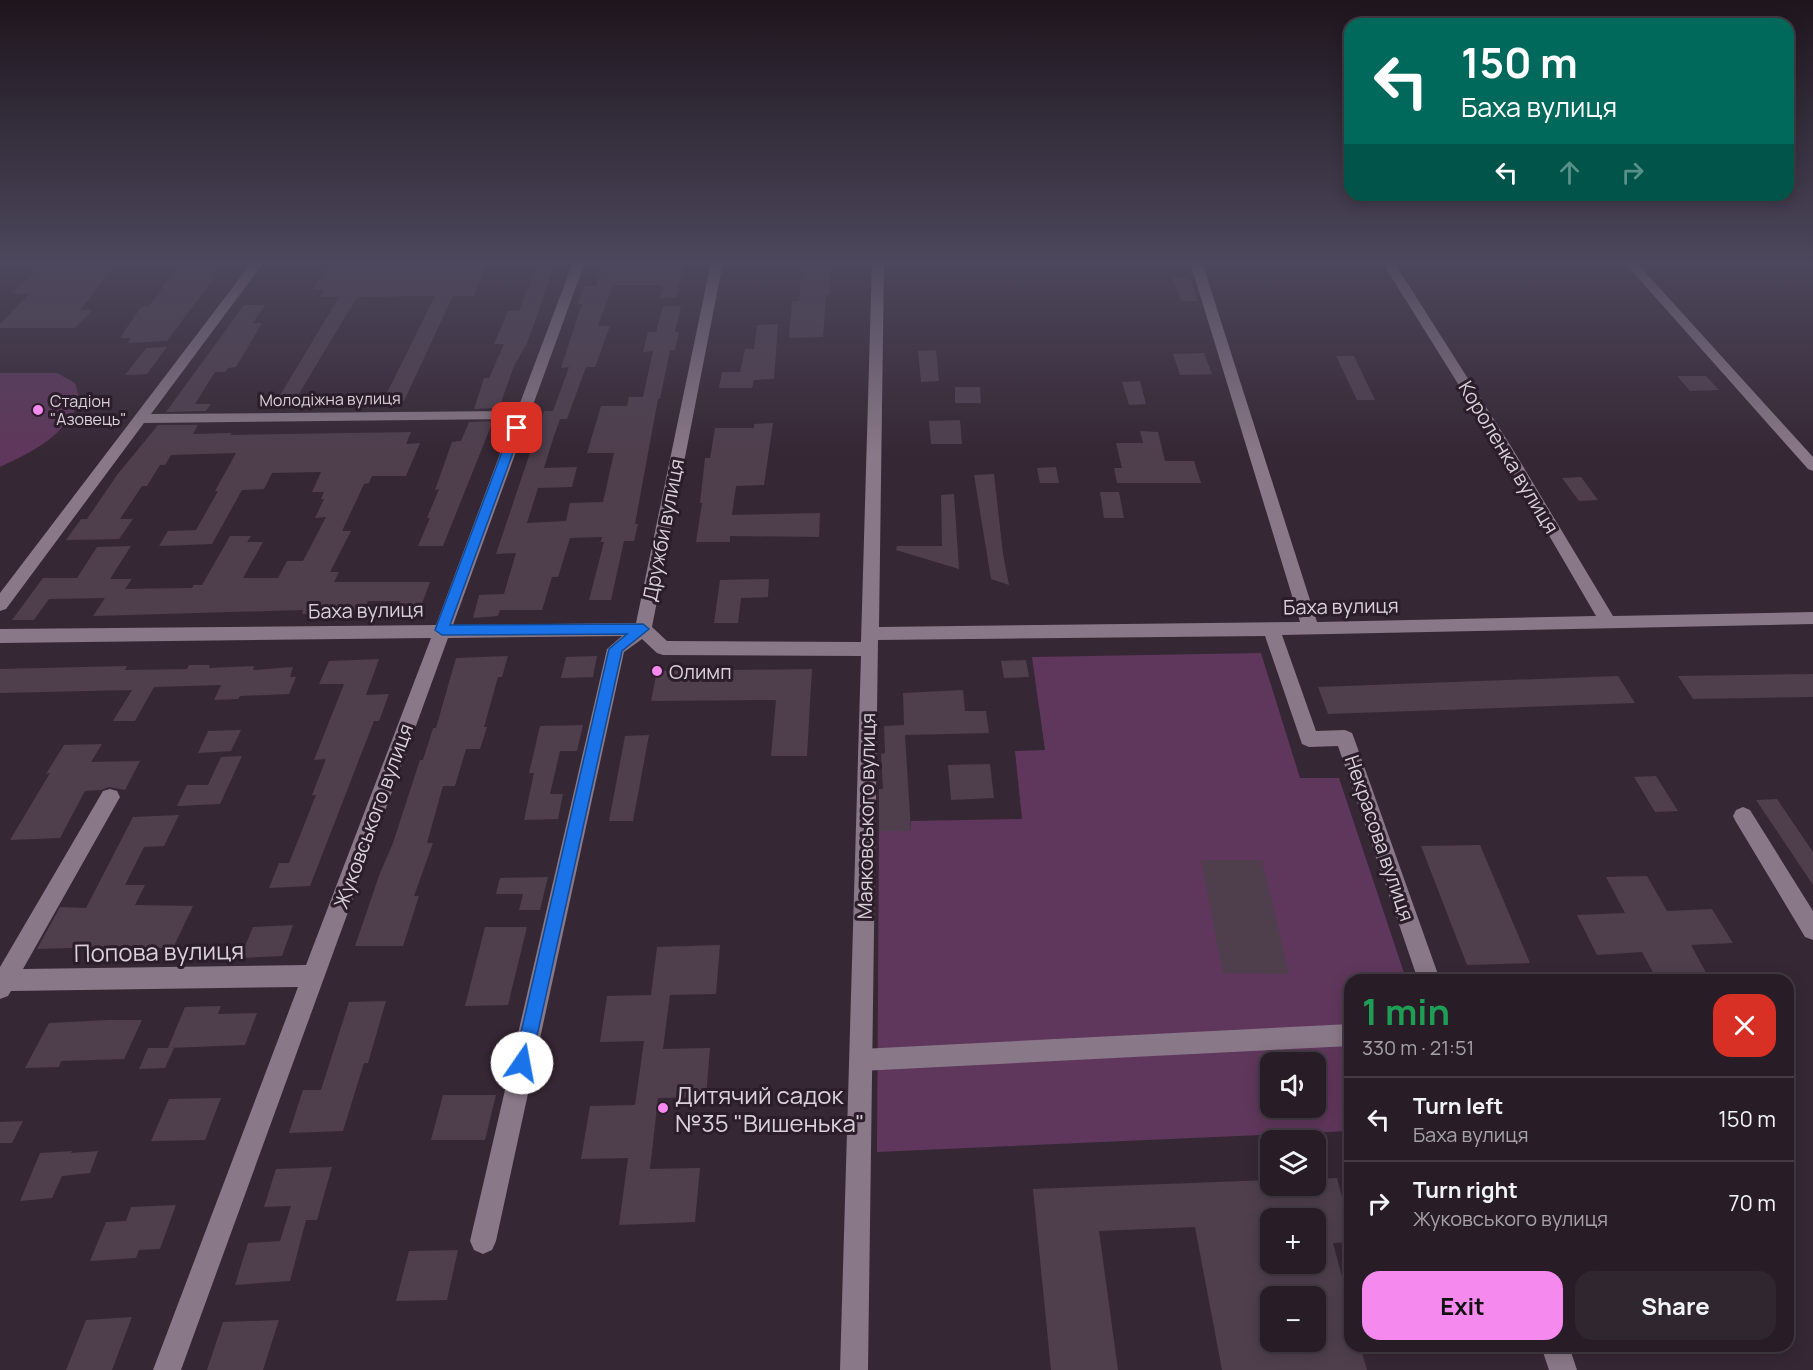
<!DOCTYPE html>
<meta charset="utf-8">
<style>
body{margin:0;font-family:Manrope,sans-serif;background:#30262f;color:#f1f3f6;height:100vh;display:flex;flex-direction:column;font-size:22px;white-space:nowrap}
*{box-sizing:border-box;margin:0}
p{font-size:20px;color:#a5a2a7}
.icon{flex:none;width:33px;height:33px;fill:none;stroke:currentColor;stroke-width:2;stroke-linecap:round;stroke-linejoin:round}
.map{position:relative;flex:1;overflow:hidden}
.sheet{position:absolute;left:1344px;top:974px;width:450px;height:378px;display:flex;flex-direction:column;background:#281d27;border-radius:18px;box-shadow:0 3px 15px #0003,0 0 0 2px #443b44}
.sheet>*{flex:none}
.guide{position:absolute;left:1344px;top:18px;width:450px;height:183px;border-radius:18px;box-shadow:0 3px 15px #0003,0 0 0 2px #443b44;background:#00695c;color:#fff;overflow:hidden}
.controls{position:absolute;left:1260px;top:1052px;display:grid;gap:12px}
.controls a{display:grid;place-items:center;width:66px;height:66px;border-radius:12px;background:#281d27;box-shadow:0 3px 15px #0003,0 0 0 2px #443b44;font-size:30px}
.pin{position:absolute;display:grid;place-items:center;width:51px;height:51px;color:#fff;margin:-26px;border-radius:12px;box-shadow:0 3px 9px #0006}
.me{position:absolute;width:66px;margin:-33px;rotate:12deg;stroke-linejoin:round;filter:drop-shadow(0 0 4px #0008)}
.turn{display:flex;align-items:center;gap:21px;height:126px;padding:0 18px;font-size:27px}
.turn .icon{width:78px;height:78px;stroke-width:2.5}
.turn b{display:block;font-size:42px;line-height:51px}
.lanes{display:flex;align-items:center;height:57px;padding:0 18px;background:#0003;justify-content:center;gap:30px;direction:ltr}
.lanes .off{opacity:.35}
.round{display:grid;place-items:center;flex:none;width:63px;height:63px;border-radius:18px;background:#30262f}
.overview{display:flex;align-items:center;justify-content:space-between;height:102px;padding:0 18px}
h1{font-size:36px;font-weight:700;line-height:45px;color:#1e9e55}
.primary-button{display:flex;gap:12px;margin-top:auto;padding:12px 18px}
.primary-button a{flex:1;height:69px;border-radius:18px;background:#f689ee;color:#111;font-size:24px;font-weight:700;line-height:69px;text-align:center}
.primary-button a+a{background:#30262f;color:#f1f3f6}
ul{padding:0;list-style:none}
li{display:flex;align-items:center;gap:18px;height:84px;padding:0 18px;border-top:2px solid #443b44}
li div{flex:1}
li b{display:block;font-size:22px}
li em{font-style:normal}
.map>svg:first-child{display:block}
.green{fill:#5f375c;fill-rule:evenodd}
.building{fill:#4f3f4d;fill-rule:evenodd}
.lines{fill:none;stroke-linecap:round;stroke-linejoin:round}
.pedestrian{fill:#897887;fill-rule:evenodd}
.minor{fill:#897887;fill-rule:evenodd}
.route{fill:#1a73e8;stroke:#114b97;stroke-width:1.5}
.poi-dot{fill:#f689ee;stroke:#2c1d2a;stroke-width:2}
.labels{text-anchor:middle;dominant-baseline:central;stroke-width:6;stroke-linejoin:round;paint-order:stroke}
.far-street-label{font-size:16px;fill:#dad0d9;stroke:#2c1d2a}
.far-poi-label{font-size:16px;fill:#dad0d9;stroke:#2c1d2a;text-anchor:start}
.street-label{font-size:20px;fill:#dad0d9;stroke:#2c1d2a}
.poi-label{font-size:20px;fill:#dad0d9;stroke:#2c1d2a;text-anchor:start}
.near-street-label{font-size:24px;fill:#dad0d9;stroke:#2c1d2a}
.near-poi-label{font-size:24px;fill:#dad0d9;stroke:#2c1d2a;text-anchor:start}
</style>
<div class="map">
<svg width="1813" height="1370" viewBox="0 0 1813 1370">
<rect width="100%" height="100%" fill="#362734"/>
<path class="green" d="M0 373H57L75 383 80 400C63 437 36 450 0 467Z
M1261 653 1300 778H1339L1406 979 1350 980V1131L877 1152 879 831H911V821L1022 819 1015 751 1045 750 1032 657ZM1270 1062H1316V1107H1270Z"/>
<path class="building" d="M43 262H118L80 310H92L75 328H0V324L30 293 12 294Z
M330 262H487L474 296H453L404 401H383L435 296 357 297 294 402H276L339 297H319L324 290H313Z
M604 262H645L644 265H684L676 297 660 298 663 285H613L598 326H610L595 367H586L567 419H560L554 436 544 468 577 467 572 487 538 488 527 523 566 521 570 503 603 502 614 453H587L601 406H627L629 397H643L653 351 643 352 648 332H656L663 306H681L675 332H679L675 350H670L660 399H658L635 524H638L634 541H624L611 600H589L604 542H601L602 537 570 538 558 577H552L542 610H500L498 616 473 618 479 595 504 594 516 553 496 554 544 411H553L569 367 561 368 582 304H578L584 286H596Z
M802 262H831L829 295H826L823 337 789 338 792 301H799Z
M178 266H217L210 275 217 274 167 341 128 343 131 338H120L141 307 149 306Z
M536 268H554L527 343 514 366 499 408 474 409 484 378H489L504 344H494L508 311H519Z
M1173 277H1189L1198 301H1181Z
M244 305H265L253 323H262L236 367 228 368 225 372H215L195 404H211L206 411 166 412Z
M778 324 774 379 754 380 752 388H719L722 372H740L745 349H754L757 325Z
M167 347 147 374 125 375 146 348Z
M936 350 939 381 921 382 918 351Z
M1204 353 1212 374 1180 375 1173 354Z
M1336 356H1354L1375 400H1357Z
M1677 376H1706L1719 390 1690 391Z
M1140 381 1146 404 1129 405 1122 382Z
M955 387H980L981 403H955Z
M960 420 962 444H931L929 421Z
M493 421 443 546H418L430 518H427L439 489 435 490 452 442 461 441 469 422Z
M773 423 764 485 736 486 732 515 820 513 819 537 730 536V542H696L702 503H700L705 458H710L715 428H754V424Z
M158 425H198L193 434 232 433 230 435 411 432 406 444 420 443 406 476H372L369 483 364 484 342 531H351L330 572H339L334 582H430L417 617 393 618 400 601H368L364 611 302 614 303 610 93 616 105 598 49 599 34 620H12L43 578H77L97 547 131 546 110 579H132L125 589 192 588 194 585H202L230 536H251L247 542H263L243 578H278L287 561H303L326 517 315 518 324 499H321L324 492H312L321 472 272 473 264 489 242 490 212 544 159 546 168 531 196 530 218 491H215L236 453 171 455 165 465H160L147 486H142L120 519H133L119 539 66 540 81 519H87L117 475Z
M1140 431 1158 432 1165 461H1194L1201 483H1117L1114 468H1122L1116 443H1143Z
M1056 467 1059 483H1040L1037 468Z
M994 474 1003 554 1009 585 991 579 974 475Z
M1581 477 1598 500 1579 501 1562 478Z
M1100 492H1119L1124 518H1104Z
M954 494 959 569 896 550 897 546H942L941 495Z
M769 579 768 597 741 598 738 623H714L720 580Z
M508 656 502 677H498L484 727H487L480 749H466L455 786H443L427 843H433L414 896H419L403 946H355L380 873 393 843 420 760H423L433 728H436L456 658Z
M597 656 593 677 561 678 566 657Z
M379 659 366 695 389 694 379 721H374L310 886 269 888 279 863H289L316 795H312L326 759 314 760 344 684H319L329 661Z
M1026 660 1029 677 1004 678 1001 661Z
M189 665H210L209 668 254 666 253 670 293 667 290 677H296L289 694 240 696 238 699 214 700 221 685 154 687 135 721H113L132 690 0 693V669L127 666 125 670 187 669Z
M812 669 807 756H771L776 700 651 701 657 671Z
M1813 674V697L1693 699 1678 676Z
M1618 676 1635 703 1328 714 1318 687Z
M963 690 965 711H986L989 733 905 735 911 831H879V789H883L881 754 885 753 884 726 904 725 903 693Z
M583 725 577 751H560L550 794H563L558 819 524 820 534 773H529L540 726Z
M241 730 231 751 198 753 208 731Z
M649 735 633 821H609L625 736Z
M102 744 91 762 140 761 125 790 109 787 101 790 85 791 60 838 10 840 50 773 46 774 64 745Z
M242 756 220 804 177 806 187 785H208L221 757Z
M990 764 994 798 951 800 948 765Z
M1656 776 1678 811 1655 812 1634 777Z
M1777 799 1813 852V885L1756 800Z
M179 815 164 846 144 847 125 885H145L135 905 193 906 173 948H138L139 946 37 949 60 907 86 908 133 817Z
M1480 845 1530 963 1467 965 1421 846Z
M1201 860H1262L1289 974 1223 973Z
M1647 876 1667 911 1712 909 1733 943 1691 945 1710 980H1657L1642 952 1597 955 1577 915 1625 913 1606 877Z
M548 877 540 910H519L523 894H496L500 878Z
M293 925 282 956 240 958 253 927Z
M485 927H527L508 1005 465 1006Z
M720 945 716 994 670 995 663 1049 710 1048 706 1097 658 1098 650 1169 700 1168 695 1222 619 1225 628 1158 581 1159 590 1106 635 1105 644 1041 600 1042 607 996 651 995 657 947Z
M386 1001 368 1063H364L343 1131 289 1133 303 1090H321L349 1002Z
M221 1006 218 1014 257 1013 245 1045 168 1048H174L165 1068 139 1069 148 1048H168L185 1007Z
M109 1020H142L124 1059 61 1061 59 1067 25 1068 49 1023Z
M443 1095H496L485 1140H431Z
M221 1098 205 1140 151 1141 169 1099Z
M23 1121 12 1143H0V1122Z
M72 1151 71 1153 98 1151 90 1173 62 1176 52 1198 20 1201 40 1153Z
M332 1167 317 1220H306L290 1281 235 1285 248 1243 280 1241 291 1206 264 1207 276 1169Z
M1337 1178 1350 1227V1242L1333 1243 1350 1306V1346H1360L1367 1370H1222L1195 1227 1099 1231 1118 1370H1051L1033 1189 1270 1180V1185H1316V1179ZM1270 1218H1316V1263H1270ZM1270 1296H1316V1341H1270Z
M176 1205 160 1249 139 1250 136 1258 90 1261 106 1222 126 1221 131 1207Z
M458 1250 447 1300 396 1301 409 1251Z
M132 1317 112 1370H66L86 1320Z
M279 1320 263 1370H207L223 1322Z"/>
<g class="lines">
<path class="pedestrian" d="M1350 1024V1046L861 1071 853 1068 850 1060 853 1052 861 1049Z"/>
<path class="minor" d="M252 262H264L151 414 517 411 573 262H585L453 625 636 623 711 262H723L652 627 667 641 861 642 872 262H884L879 627 1300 622 1190 262H1202L1317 622 1596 616 1498 448 1382 262H1394L1512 448 1613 616 1813 612V624L1282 635 1316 731 1345 730 1352 733 1354 738 1440 980H1418L1338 746 1309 747 1302 744 1265 636 878 640 868 1370H840L861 656 663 655 657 653 642 639 624 652 496 1241 492 1250 483 1254 474 1250 470 1241 607 649 622 636 448 638 181 1370H153L298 987 11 991 8 996 0 999V967L103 791 110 789 117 791 120 797 23 969 306 965 431 638 0 643V629L436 625 513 419 144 423 6 609 0 611V593Z
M1624 262H1636L1813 457V471L1808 469Z
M1743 807 1750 810 1813 911V940L1805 937 1736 822 1733 816 1736 810Z
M1541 1346H1569L1577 1370H1549Z"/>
</g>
<linearGradient id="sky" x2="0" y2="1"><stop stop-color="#1e151d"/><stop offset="0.58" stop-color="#4c475c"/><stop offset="1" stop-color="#4c475c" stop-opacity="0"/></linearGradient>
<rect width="1813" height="453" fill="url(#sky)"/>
<path class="route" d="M517 425 522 428 450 625 643 624 649 629 622 651 531 1063 529 1069 522 1072 516 1069 514 1063 609 649 627 634 442 635 435 630 511 428Z"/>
<g class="poi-dot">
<circle cx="38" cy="410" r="6"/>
<circle cx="657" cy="671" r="6"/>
<circle cx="663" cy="1108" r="6"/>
</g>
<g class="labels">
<g class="far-street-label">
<text transform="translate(330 399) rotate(-1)">Молодіжна вулиця</text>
</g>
<g class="far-poi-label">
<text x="50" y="401">Стадіон<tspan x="50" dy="18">"Азовець"</tspan></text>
</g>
<g class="street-label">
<text transform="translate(1509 457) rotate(59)">Короленка вулиця</text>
<text transform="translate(663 530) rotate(-79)">Дружби вулиця</text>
<text transform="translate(1341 606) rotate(-1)">Баха вулиця</text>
<text transform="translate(366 610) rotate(-1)">Баха вулиця</text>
<text transform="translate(373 816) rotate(-70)">Жуковського вулиця</text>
<text transform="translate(866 816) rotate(-89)">Маяковського вулиця</text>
<text transform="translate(1380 838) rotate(71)">Некрасова вулиця</text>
</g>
<g class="poi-label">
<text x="669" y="671">Олимп</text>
</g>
<g class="near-street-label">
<text transform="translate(159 951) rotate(-1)">Попова вулиця</text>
</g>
<g class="near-poi-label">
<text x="675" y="1094">Дитячий садок<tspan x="675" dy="28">№35 "Вишенька"</tspan></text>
</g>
</g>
</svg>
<div class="controls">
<a><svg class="icon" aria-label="sound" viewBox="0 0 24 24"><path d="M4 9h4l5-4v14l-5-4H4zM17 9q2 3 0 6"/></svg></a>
<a><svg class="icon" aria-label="layers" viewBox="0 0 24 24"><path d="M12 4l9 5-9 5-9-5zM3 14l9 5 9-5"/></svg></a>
<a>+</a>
<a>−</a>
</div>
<div class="pin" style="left:517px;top:428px;background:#d93025"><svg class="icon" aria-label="arrive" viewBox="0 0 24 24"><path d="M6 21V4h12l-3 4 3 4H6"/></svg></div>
<svg class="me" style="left:522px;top:1063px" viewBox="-20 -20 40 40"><circle r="19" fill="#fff"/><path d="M0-13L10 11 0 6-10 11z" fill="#1a73e8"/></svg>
<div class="guide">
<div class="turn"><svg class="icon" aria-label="left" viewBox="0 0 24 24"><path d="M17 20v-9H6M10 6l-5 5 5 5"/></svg><div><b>150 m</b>Баха вулиця</div></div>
<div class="lanes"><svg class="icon" aria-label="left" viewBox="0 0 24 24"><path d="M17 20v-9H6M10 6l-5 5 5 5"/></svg><svg class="icon off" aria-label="ahead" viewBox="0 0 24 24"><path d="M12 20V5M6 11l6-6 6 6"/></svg><svg class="icon off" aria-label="right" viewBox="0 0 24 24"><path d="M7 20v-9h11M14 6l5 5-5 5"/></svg></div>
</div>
<section class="sheet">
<div class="overview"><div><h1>1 min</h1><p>330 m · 21:51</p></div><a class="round" style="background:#d93025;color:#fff"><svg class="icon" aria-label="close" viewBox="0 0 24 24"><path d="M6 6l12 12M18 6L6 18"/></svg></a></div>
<ul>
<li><svg class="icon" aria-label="left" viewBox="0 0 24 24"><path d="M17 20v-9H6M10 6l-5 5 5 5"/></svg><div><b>Turn left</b><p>Баха вулиця</p></div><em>150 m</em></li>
<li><svg class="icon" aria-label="right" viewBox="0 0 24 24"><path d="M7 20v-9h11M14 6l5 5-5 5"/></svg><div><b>Turn right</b><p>Жуковського вулиця</p></div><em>70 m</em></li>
</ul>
<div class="primary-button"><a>Exit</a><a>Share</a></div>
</section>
</div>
